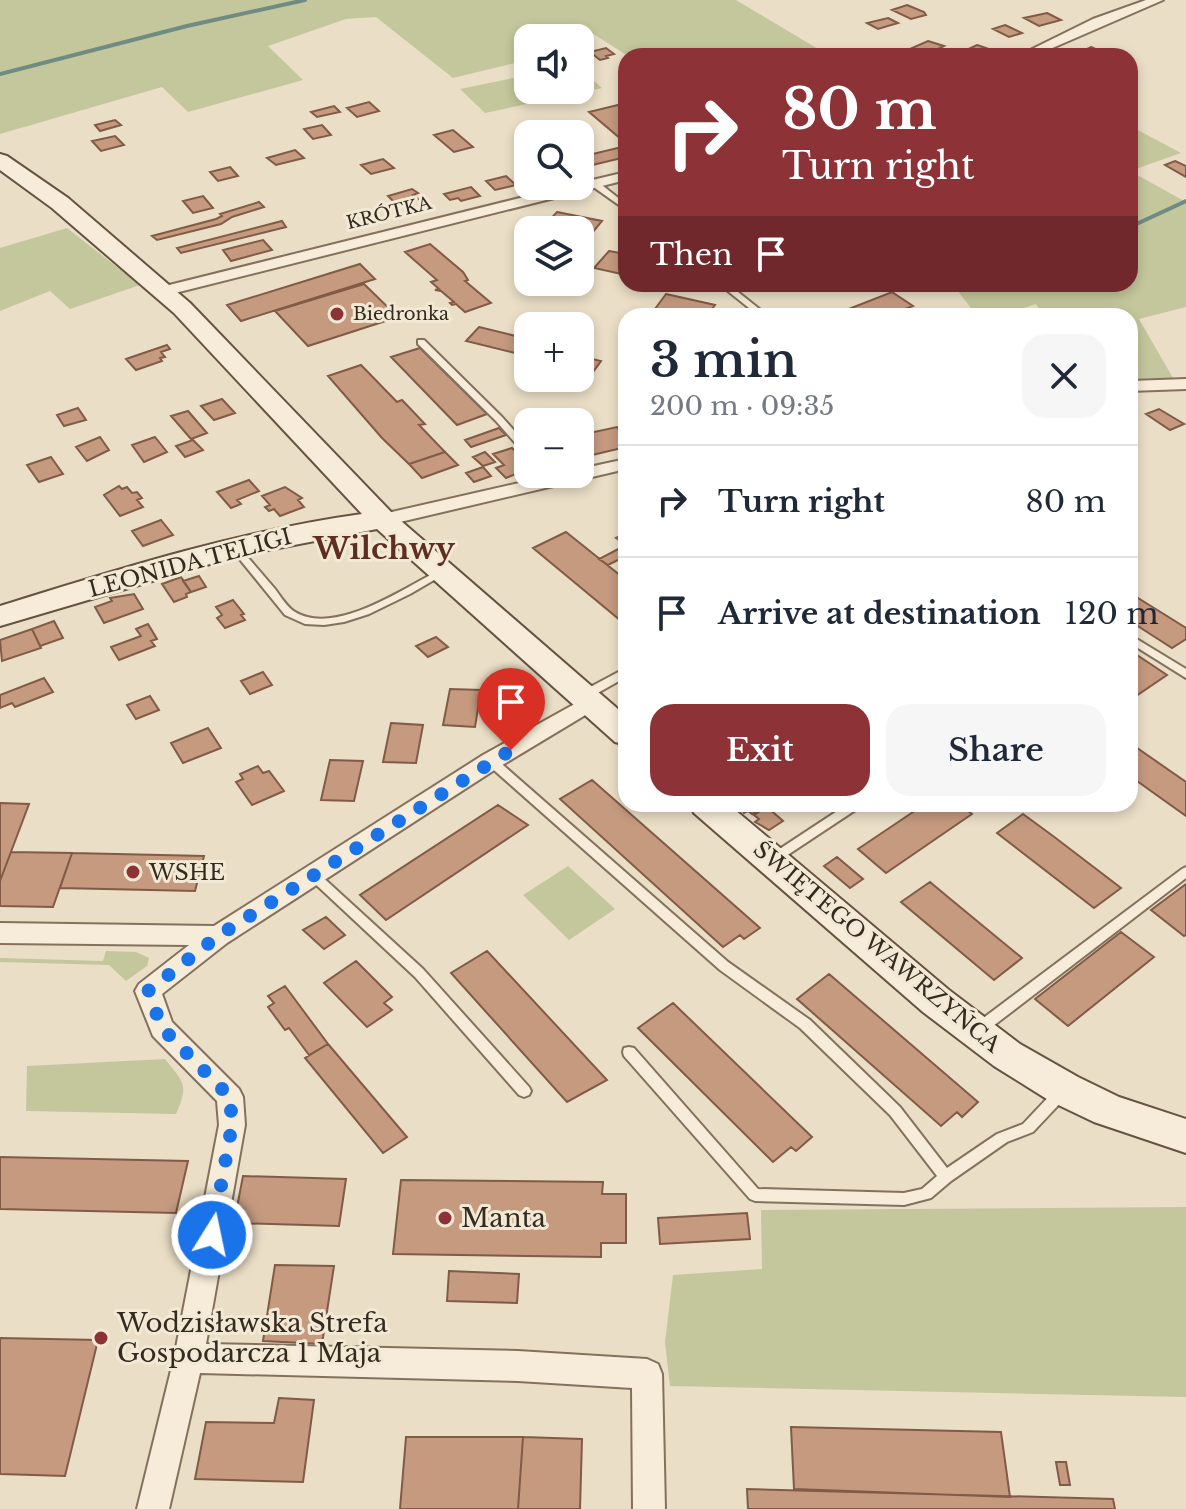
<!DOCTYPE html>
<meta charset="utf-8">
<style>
body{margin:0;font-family:"Libre Baskerville",serif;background:#f6f6f7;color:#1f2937;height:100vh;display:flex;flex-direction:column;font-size:30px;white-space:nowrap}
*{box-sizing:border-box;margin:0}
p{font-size:26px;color:#747a83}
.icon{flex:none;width:44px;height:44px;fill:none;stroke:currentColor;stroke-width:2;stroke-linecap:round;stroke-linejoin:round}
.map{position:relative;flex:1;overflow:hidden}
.drawer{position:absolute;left:618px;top:308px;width:520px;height:504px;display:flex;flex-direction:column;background:#fff;border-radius:24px;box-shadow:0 4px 12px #0003}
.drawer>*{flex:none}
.banner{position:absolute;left:618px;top:48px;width:520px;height:244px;border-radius:24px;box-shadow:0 4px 12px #0003;background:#8d3337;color:#fff;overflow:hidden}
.tools{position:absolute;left:514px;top:24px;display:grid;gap:16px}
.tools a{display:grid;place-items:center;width:80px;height:80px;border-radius:16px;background:#fff;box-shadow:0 4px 12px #0003;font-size:40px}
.pin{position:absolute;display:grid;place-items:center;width:68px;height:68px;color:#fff;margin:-82px -34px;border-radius:50% 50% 50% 0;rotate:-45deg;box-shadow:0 0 8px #0007}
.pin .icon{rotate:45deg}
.me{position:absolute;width:88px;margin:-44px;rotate:10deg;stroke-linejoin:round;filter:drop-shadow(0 0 6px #0008)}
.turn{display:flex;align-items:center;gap:28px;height:168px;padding:0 32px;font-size:36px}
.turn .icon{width:104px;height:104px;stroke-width:2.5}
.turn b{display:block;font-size:56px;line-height:68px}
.then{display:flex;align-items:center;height:76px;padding:0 32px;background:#0003;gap:16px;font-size:30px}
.round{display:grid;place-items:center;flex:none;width:84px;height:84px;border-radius:24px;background:#f6f6f7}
.overview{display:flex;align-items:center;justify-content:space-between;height:136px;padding:0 32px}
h1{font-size:48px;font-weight:600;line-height:60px}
.cta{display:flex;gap:16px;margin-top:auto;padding:16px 32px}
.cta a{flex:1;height:92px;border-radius:24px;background:#8d3337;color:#fff;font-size:32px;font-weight:600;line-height:92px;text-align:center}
.cta a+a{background:#f6f6f7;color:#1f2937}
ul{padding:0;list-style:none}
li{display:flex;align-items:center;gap:24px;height:112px;padding:0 32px;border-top:2px solid #e0e1e3}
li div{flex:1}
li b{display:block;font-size:30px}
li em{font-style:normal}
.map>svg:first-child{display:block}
.green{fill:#c4c79b}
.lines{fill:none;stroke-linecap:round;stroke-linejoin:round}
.stream{stroke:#6f8c83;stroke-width:4}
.building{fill:#c59a7f;stroke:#815b46;stroke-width:2}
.lane-casing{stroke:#84715d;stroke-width:4}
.street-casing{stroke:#84715d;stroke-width:4}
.secondary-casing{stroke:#665241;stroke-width:4}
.lane{fill:#f6ecd9;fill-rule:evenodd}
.street{fill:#f6ecd9;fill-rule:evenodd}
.secondary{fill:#f6ecd9;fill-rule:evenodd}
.route{stroke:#1a73e8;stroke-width:14;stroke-dasharray:0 25.2}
.poi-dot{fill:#8d3337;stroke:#f2e9d5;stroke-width:3}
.labels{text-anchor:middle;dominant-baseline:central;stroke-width:6;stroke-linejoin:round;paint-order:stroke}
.far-street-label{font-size:18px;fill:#352a20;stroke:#f2e9d5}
.far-poi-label{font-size:18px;fill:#352a20;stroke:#f2e9d5;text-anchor:start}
.street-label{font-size:22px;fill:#352a20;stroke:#f2e9d5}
.poi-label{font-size:22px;fill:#352a20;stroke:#f2e9d5;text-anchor:start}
.near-poi-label{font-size:26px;fill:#352a20;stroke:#f2e9d5;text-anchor:start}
.district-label{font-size:30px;font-weight:bold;fill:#5e2e23;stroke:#f2e9d5}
</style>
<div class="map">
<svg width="1186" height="1509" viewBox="0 0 1186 1509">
<rect width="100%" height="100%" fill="#eadec6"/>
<path class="green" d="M0 0H736L825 53 814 56H628L581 26 528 38V60L453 78 376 17 346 19 268 46 303 80 188 112 162 87 0 134Z
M580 69 602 88 485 113 460 89 528 75V90H580Z
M1134 128 1181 153 1130 171 1186 202V307L1139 319 1173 378 1130 379V316H1044L1036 304 999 316H977L957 290 972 284H1130V129Z
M67 228 140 285 70 309 50 291 0 311V248Z
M568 866 615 909 569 940 523 895Z
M106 951 136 952 149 958 147 966 126 981 109 965 0 962V958L103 961Z
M165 1059C184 1083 189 1084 176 1114L26 1111 27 1066Z
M1186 1207V1397L670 1386 665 1342 673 1275 762 1269 761 1210Z"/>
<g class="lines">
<path class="stream" d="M0 74 187 26 305 0
M1130 227 1186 201"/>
</g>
<path class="building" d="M907 5 924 12 926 15 911 19 892 10Z
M1047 13 1061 20 1039 26 1024 18Z
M888 18 898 23 878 29 867 23Z
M1005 25 1022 33 1009 37 993 29Z
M928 41 944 46 926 55 912 48Z
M977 45 992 50 987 52 991 54 973 56 962 52Z
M1091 47 1107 54 1086 56 1079 53Z
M606 48 614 54 606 56 608 58 600 60 590 52Z
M369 102 379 111 357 117 347 108Z
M626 103V137L621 139 589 112Z
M334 106 340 112 317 117 311 112Z
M115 120 121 125 100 131 95 125Z
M322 125 331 135 313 139 304 129Z
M453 130 473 147 454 152 434 135Z
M115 136 124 145 101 151 92 141Z
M626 146V157L580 168V157Z
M295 150 304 158 276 165 267 158Z
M383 159 394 168 371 174 361 165Z
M1175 161 1186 166V177L1165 165Z
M230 167 238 176 218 181 210 172Z
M506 176 516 185 495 190 486 181Z
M471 187 480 196 461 201 458 198 450 200 444 194Z
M412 189 418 193 413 195 418 199 397 205 388 196Z
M203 196 213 208 193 213 183 201Z
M259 202 264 207 232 217 221 224 157 240 152 236 216 219 222 216 220 214Z
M557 212 602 221 588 238 580 236V230L542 228Z
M282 221 286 227 181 253 177 248Z
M263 240 272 250 231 261 223 250Z
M430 244 463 272 468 280 465 281 491 303 465 312 456 304 452 305 450 303 454 302 441 291 435 290 439 289 431 282 437 280 405 252Z
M609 251 626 254V275L594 268Z
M360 264 375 279 241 321 227 305Z
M364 284 398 317 308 346 275 311Z
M892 292 913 306 887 316 836 314Z
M666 294 715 305 707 316 652 313Z
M479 327 528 339V361L525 360 527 356 466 341Z
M167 345 170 349 161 352 165 357 160 358 162 361 136 370 126 359Z
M420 348 487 414 457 425 391 357Z
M580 356 601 361 590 376 580 373Z
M361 365 397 402 402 400 425 424 419 425 445 452 409 464 382 438 328 376Z
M222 399 235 413 214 420 201 406Z
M78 408 86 420 64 426 57 415Z
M1159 409 1184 424 1170 430 1146 414Z
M188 411 207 433 191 439 171 416Z
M617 427 626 439V447L580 458V435Z
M499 428 506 435 471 447 465 440Z
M100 437 109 450 87 461 76 447Z
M155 437 167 452 144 462 132 445Z
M193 440 203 450 185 457 176 446Z
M512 448 528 463V469L506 478 496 468 504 465 493 454Z
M445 452 458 465 422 478 409 464Z
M485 452 495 462 483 466 473 457Z
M51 457 63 474 39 482 27 465Z
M483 467 491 476 474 482 466 473Z
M249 480 259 491 237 500 241 504 231 508 217 492Z
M119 486 122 489 127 487 132 493 137 492 142 498 137 500 143 507 120 516 104 495Z
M285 487 302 498 298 500 304 507 280 516 274 509 269 511 265 507 270 505 262 496Z
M161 520 173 535 143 546 132 531Z
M566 532 626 580V625L533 548Z
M626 533V556L608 565 599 559 626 545 616 538Z
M199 576 206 587 191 592 183 581Z
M181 577 191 592 186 594 187 597 174 602 162 584Z
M1130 593 1186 628V639L1172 648 1130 621Z
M134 594 143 609 104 623 95 607 112 601 110 598Z
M233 600 244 614 241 615 245 620 225 628 217 618 222 615 216 607Z
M54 621 63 638 40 646 32 629Z
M148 624 157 639 151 641 155 646 119 660 111 647 141 636 136 629Z
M32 629 41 648 2 661 0 640Z
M436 637 448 647 428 657 416 646Z
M1137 655 1167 675 1130 700V660Z
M263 672 272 685 250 694 241 681Z
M44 678 53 692 15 707 12 703 0 708V695Z
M450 689 481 690 475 727 443 725Z
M150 696 159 710 136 719 127 705Z
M391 723 423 725 416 763 383 762Z
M208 728 221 748 183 763 171 743Z
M1130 743 1186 782V816L1130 776Z
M330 760 363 761 354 801 321 800Z
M258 766 263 773 269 771 284 791 252 805 236 782 243 779 240 774Z
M592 780 760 928 744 939 740 935 723 947 560 799Z
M0 803 29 804 0 881Z
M739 804H762L765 806 752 814 748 811 744 813Z
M925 804H959L972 814 886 873 858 849Z
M498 805 528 825 386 920 360 895Z
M767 807 783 821 769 830 755 822 759 819 754 815Z
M1023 814 1053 836 1121 888 1094 908 997 833Z
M11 852 72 853 53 907 0 906V881Z
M72 853 204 856 195 891 60 888Z
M837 857 863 879 850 888 824 866Z
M930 882 954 902 1022 958 994 980 901 902Z
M1186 884V935L1184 936 1151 910Z
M326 917 345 935 324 949 303 930Z
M1121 932 1154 957 1068 1026 1035 999Z
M487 951 607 1080 567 1102 451 973Z
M356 961 392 997 384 1003 392 1010 367 1027 324 983Z
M829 974 978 1102 962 1117 957 1112 941 1126 797 999Z
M285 986 328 1044 309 1055 289 1028 285 1030 268 1007 274 1003 268 996Z
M673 1003 812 1137 796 1151 791 1147 773 1162 638 1028Z
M328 1044 407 1137 383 1153 305 1058Z
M0 1157 188 1161 176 1213 0 1209Z
M243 1176 346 1179 339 1226 234 1223Z
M401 1180 603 1182 602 1194H626V1243H601V1257L393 1254Z
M747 1213 750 1239 660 1244 658 1218Z
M275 1265 334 1266 322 1344 263 1341Z
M449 1271 519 1274 517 1303 447 1301Z
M0 1338 98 1340 65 1476 0 1474Z
M279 1398 314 1400 303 1482 195 1479 206 1422 274 1423Z
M791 1427 1001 1432 1010 1497 794 1489Z
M406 1437H523L518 1509H400Z
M523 1437 582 1439 580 1509H518Z
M1056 1462H1066L1070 1485H1060Z
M747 1489 1113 1499 1115 1509H748Z"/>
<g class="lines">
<defs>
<path id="lane" d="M592 182H598L626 204V210L592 186Z
M719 284H728L768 316H759Z
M418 340H424L502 417 528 446V455L525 454 496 421 418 344Z
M236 546 239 547C251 561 263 575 275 589 281 597 287 607 295 612 335 636 402 589 438 571L441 570 446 573 410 594 369 614 344 622 324 625 305 624 285 615 233 551 231 549 233 547Z
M1130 635 1186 669V678L1130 643Z
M626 668V677L587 699H579L578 696 579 693Z
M491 757 495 758 728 962 810 1020 900 1107 947 1168 997 1134 1023 1124 1056 1089 1061 1087 1066 1089 1068 1093 1066 1097 1033 1132 1007 1142 951 1181 931 1198 904 1205 755 1201 750 1199 624 1056 623 1052 624 1048 629 1047 634 1048 758 1189 904 1193 922 1189 937 1176 890 1115 800 1028 720 970 487 764 485 761Z
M848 804H862L860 807 777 862H769L767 859 769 856Z
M1186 867V878L984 1033 979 1034 974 1033 973 1029 974 1025 1182 869Z
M314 871 318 873 423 969 529 1087 531 1091 529 1095 524 1097 519 1095 415 977 310 879 308 876 310 873Z"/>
<path id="street" d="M1146 0H1163L1034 56H1018L1093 19Z
M626 172V180L163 296 155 291 157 288 568 186H580V183Z
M1186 379V389L1130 391V381Z
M626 459V469L383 526 374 520 383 514 558 474H580V469Z
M589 696 597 698 600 703 597 708 499 767 227 943 162 994 172 1022 239 1089 243 1097 245 1125 206 1344 518 1351 647 1359 658 1364 662 1374 665 1509H633L632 1388 518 1381 200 1373 169 1509H137L174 1358 219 1125 217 1101 153 1036 135 991 139 984 189 945 0 943V923L214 926 483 755Z"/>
<path id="secondary" d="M0 154 7 156 68 198 190 303 393 514 626 716V745L615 742 377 529 237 556 0 626V606C119 569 239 531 362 514L174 313 52 208 0 170Z
M690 804H728L949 990 1020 1044 1078 1077 1119 1097 1186 1119V1153L1094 1122 1050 1101 994 1066 923 1012 694 813Z"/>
</defs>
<use href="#lane" class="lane-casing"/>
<use href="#street" class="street-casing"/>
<use href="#secondary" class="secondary-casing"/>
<use href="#lane" class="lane"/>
<use href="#street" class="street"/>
<use href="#secondary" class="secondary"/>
</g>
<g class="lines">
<path class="route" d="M212 1235 232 1125 230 1097 162 1028 148 991 218 936 511 750"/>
</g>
<g class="poi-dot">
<circle cx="337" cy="314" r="8"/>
<circle cx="133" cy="872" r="8"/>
<circle cx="445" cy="1218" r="8"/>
<circle cx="101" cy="1338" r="8"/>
</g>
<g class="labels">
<g class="far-street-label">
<text transform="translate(389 213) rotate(-14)">KRÓTKA</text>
</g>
<g class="far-poi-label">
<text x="353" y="314">Biedronka</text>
</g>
<g class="street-label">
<text transform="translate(190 563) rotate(-15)">LEONIDA TELIGI</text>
<text transform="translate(877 947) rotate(40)">ŚWIĘTEGO WAWRZYŃCA</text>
</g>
<g class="poi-label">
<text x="149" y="872">WSHE</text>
</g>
<g class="near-poi-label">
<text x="461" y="1218">Manta</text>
<text x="117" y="1323">Wodzisławska Strefa<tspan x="117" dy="30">Gospodarcza 1 Maja</tspan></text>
</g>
<g class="district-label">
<text x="384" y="548">Wilchwy</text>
</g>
</g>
</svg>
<div class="tools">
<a><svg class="icon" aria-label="sound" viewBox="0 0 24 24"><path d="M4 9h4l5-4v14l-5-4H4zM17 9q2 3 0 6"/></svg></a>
<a><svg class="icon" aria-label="search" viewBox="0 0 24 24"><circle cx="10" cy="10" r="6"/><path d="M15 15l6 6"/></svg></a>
<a><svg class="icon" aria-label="layers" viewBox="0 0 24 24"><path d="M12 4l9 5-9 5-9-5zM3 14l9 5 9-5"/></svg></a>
<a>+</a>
<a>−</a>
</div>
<div class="pin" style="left:511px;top:750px;background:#d93025"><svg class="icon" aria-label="arrive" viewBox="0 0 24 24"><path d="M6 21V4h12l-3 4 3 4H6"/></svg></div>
<svg class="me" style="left:212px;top:1235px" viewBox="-20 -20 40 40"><circle r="17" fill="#1a73e8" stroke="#fff" stroke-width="3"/><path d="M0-11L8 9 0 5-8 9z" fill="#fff"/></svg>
<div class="banner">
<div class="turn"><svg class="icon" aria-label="right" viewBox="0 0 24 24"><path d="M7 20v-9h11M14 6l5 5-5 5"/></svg><div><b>80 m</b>Turn right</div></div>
<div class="then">Then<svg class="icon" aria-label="arrive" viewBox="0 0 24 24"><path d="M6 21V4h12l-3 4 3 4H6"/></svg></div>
</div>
<section class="drawer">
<div class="overview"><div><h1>3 min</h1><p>200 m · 09:35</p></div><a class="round"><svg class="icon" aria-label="close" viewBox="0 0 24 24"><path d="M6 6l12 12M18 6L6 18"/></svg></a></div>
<ul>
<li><svg class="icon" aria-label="right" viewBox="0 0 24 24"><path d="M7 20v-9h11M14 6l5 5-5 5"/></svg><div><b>Turn right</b></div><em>80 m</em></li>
<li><svg class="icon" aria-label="arrive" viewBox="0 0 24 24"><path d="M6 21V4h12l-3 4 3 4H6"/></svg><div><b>Arrive at destination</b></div><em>120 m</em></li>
</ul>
<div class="cta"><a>Exit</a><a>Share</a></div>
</section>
</div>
